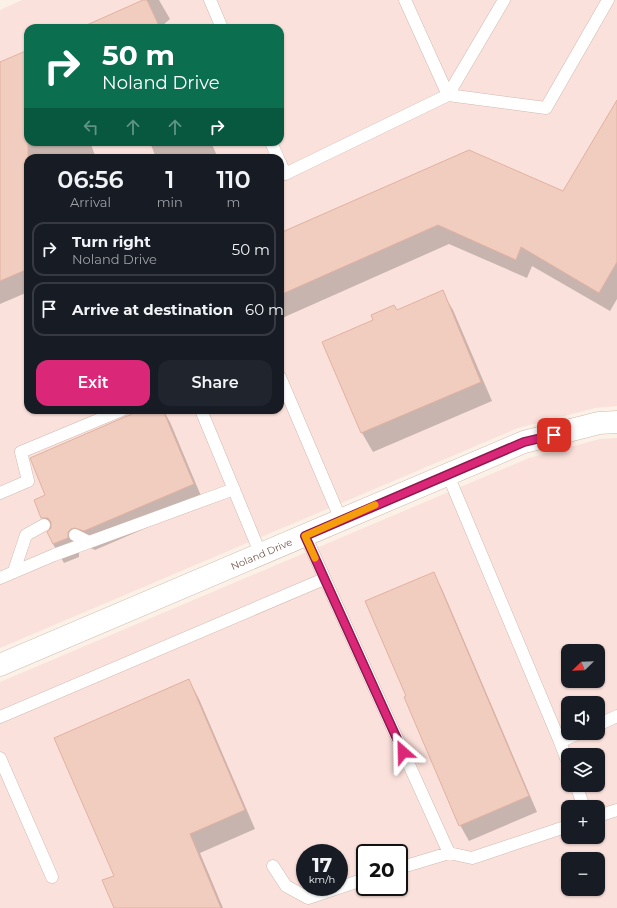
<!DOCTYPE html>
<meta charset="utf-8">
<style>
body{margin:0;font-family:Montserrat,sans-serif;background:#20242c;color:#f1f3f6;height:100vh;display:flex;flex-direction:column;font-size:15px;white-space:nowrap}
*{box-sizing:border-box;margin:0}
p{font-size:13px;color:#9ea1a6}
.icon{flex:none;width:22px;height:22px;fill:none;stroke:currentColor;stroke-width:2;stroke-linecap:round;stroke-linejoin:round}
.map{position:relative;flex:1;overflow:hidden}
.drawer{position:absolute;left:24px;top:154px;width:260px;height:260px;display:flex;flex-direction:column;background:#171b24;border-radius:12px;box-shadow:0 1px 3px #0004}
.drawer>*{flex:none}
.guide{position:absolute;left:24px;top:24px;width:260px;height:122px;border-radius:12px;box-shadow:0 1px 3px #0004;background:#0b6e4f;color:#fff;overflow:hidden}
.needle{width:26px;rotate:247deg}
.tools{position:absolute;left:561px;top:644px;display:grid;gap:8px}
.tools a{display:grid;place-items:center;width:44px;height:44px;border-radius:8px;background:#171b24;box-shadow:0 1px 3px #0004;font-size:20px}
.speed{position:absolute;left:296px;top:844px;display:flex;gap:8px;font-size:20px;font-weight:700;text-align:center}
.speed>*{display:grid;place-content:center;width:52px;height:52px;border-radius:50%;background:#171b24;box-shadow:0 1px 3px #0004;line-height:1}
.speed small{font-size:10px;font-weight:400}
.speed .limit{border:2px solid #111;border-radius:6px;background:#fff;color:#111}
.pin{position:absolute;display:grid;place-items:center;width:34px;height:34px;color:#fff;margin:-17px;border-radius:8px;box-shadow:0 2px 6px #0006}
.me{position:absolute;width:44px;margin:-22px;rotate:335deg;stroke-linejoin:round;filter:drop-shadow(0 0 3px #0008)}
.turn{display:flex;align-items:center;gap:14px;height:84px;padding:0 12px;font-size:18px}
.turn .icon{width:52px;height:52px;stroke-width:2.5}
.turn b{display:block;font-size:28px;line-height:34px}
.lanes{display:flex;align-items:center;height:38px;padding:0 12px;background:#0003;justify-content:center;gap:20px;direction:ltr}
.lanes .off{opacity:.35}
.eta{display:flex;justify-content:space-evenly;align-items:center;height:68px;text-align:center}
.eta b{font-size:24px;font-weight:600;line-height:28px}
.cta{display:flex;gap:8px;margin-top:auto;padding:8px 12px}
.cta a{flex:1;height:46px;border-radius:12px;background:#db2777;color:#fff;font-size:16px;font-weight:600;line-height:46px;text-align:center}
.cta a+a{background:#20242c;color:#f1f3f6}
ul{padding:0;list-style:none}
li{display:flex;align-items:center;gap:12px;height:54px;margin:0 8px 6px;padding:0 4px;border:2px solid #363941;border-radius:12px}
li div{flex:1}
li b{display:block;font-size:15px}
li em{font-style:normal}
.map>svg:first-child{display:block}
.commercial{fill:#fbe1db;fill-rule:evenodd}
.shadow{fill:#0003}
.building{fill:#f0cdbf;stroke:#e2b1a0}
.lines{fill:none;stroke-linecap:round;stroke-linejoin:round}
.lane-casing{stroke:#cfbab0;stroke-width:13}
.street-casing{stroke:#cfbab0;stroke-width:23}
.lane{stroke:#fff;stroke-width:12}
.street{stroke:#fff;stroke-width:22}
.route-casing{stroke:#8e194d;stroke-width:10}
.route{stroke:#db2777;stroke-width:7}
.slow{stroke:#f59e0b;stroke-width:7}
.labels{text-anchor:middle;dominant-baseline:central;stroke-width:3.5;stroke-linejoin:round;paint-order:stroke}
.street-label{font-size:10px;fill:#74554c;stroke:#fef5ed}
</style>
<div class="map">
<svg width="617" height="908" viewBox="0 0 617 908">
<rect width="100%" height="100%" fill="#fcf1e7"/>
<path class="commercial" d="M22 0H617V406L595 408 518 428 0 648V10ZM28 28H280V142H28ZM28 158H280V410H28Z
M617 438V908H0V682L529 458 600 439ZM568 651H598V681H568ZM568 703H598V733H568ZM568 755H598V785H568ZM568 807H598V837H568ZM305 853H339V887H305ZM365 853H399V887H365ZM568 859H598V889H568Z"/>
<path class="shadow" d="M146 0H159L170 19 161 27V28H83Z
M28 51V142H90L96 158H28V292L0 304V63Z
M617 101V299L610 311 532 266 527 278 449 244 280 319V234L563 192Z
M150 142H211L218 158H156Z
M442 292 453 310 492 401 373 452 362 433 323 343Z
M144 410H163L170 422 204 503 95 550 86 546 79 551V557L64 563 53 544 48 532 50 531 42 518 46 495Z
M433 573 442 589 537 812 469 841 460 825 407 697Z
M189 680 199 699 255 829 200 853 223 908H115V876Z"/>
<path class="building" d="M143 0H147L160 28H80Z
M28 50V269L0 281V62Z
M617 100V262L599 293 521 247 516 260 438 225 280 295V233L469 150 563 191Z
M443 290 481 382 361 433 322 342 373 320 371 315 394 305 397 310Z
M141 410H163L194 484 84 531 75 528 71 529 68 532V538L53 544 47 532 51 528V522L48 518H41L34 500 45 495 30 458Z
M434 572 529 796 459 826 404 697 406 696 365 601Z
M189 679 245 810 190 834 221 908H114L102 880 114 876 54 738Z"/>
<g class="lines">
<defs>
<path id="lane" d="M210 0 222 28
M405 0 448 95 546 108 608 0
M271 142 278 158
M280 162 285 174 448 95 504 0
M280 377 341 520
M201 410 261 555
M448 475 560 742 579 733
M0 493 28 481 21 452 122 410
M75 535 89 542
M305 535 449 853
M14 571 26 535 44 525
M0 578 54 555 234 489
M0 717 324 579
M598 725 617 716
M560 742 568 763
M0 758 52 877
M576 785 584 807
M598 816 617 810
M273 866 286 886 308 898 365 879
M399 868 449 853 472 858 568 826"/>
<g id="street">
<path id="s1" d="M0 665 524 442 599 423 617 422"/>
</g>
</defs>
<use href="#lane" class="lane-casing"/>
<use href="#street" class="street-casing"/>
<use href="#lane" class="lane"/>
<use href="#street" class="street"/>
</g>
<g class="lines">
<defs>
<path id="route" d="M403 752 305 536 524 442 554 435"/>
</defs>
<use href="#route" class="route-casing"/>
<use href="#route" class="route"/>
<path class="slow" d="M315 558 305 536 375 505"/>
</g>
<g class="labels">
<g class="street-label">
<text stroke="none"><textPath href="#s1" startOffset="284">Noland Drive</textPath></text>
</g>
</g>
</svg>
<div class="tools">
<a><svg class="needle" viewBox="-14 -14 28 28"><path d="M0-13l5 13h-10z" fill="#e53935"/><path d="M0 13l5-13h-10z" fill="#9ea1a6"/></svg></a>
<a><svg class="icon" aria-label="sound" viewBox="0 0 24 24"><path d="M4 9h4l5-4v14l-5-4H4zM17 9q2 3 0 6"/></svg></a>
<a><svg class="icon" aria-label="layers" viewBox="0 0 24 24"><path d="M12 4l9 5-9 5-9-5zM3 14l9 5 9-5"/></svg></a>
<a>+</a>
<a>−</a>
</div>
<div class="speed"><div>17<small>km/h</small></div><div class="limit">20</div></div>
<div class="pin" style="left:554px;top:435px;background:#d93025"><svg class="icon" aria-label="arrive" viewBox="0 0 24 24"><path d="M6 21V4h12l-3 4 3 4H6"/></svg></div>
<svg class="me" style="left:403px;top:752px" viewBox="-20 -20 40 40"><path d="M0-17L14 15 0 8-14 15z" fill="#db2777" stroke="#fff" stroke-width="4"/></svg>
<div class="guide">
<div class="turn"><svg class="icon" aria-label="right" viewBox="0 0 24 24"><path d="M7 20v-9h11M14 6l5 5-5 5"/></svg><div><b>50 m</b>Noland Drive</div></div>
<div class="lanes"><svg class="icon off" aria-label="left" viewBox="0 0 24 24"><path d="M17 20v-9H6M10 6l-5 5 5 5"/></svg><svg class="icon off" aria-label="ahead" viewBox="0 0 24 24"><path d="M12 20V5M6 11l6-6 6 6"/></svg><svg class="icon off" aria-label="ahead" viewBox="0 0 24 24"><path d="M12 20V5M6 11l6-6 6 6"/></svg><svg class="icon" aria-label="right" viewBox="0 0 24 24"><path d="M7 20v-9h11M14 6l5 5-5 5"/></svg></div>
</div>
<section class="drawer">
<div class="eta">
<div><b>06:56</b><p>Arrival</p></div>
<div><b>1</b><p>min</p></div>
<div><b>110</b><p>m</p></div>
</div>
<ul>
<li><svg class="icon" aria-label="right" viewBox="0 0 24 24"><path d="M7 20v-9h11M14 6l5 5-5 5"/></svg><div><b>Turn right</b><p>Noland Drive</p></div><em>50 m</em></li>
<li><svg class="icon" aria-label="arrive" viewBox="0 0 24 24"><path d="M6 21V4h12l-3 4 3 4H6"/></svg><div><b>Arrive at destination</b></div><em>60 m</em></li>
</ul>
<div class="cta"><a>Exit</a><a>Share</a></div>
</section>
</div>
